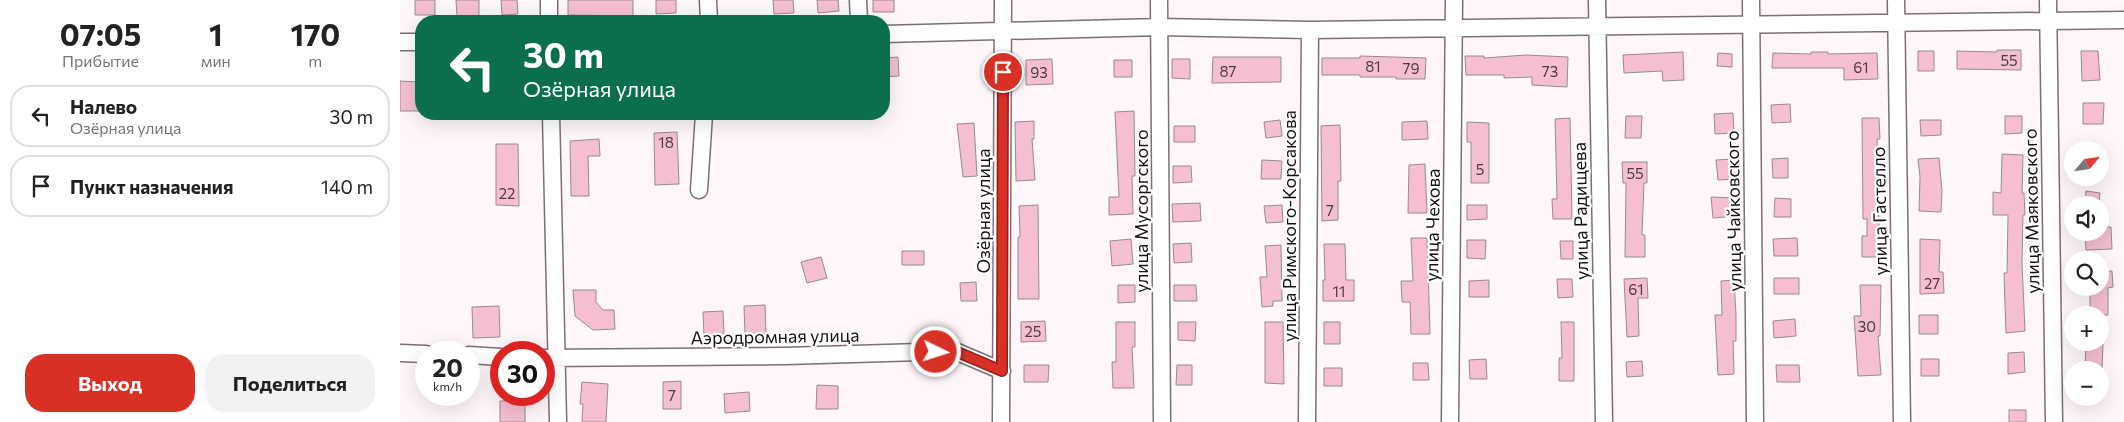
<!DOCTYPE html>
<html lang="ru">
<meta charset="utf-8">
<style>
body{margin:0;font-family:Commissioner,sans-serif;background:#f2f2f2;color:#222;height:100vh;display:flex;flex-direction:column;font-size:19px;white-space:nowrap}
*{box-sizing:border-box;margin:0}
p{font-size:16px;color:#767676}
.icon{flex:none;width:28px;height:28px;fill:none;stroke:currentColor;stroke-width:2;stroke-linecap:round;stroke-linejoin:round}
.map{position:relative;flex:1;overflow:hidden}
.panel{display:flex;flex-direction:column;background:#fff;width:400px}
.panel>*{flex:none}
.guide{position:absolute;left:15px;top:15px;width:475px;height:105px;border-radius:20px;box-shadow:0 5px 20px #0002;background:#0b6e4f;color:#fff;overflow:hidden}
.needle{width:32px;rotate:61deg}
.fabs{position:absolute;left:1664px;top:141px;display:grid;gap:10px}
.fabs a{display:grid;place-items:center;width:45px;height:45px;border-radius:50%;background:#fff;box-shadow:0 5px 20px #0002;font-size:25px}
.speed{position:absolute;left:15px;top:341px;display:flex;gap:10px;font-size:25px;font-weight:700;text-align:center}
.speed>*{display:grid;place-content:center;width:65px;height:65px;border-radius:50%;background:#fff;box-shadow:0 5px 20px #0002;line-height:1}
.speed small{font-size:12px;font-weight:400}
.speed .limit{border:8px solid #d22;background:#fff;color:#111}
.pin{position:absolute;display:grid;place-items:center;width:42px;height:42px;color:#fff;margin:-21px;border:2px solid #fff;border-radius:50%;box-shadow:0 1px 5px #0007}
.me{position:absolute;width:55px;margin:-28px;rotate:94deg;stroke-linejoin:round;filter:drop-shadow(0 0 4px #0008)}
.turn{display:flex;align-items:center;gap:18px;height:105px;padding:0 25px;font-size:22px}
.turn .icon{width:65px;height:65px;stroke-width:2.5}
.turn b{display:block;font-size:35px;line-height:42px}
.eta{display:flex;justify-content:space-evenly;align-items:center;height:85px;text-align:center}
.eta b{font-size:30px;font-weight:700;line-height:35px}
.primary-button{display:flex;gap:10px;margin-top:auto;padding:10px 25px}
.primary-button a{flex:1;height:58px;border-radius:20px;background:#d93025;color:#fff;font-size:20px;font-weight:700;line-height:58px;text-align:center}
.primary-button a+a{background:#f2f2f2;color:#222}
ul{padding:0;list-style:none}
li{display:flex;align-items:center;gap:15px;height:62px;margin:0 10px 8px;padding:0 15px;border:2px solid #e0e0e0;border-radius:20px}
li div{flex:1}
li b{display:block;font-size:19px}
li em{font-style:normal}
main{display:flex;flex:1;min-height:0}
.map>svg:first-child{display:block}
.building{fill:#f5bed3;stroke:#988b90}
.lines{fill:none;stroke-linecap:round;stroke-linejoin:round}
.minor-casing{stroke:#7d7074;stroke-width:19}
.minor{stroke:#fff;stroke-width:16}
.route-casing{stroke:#8d1f18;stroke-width:12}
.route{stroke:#d93025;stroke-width:9}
.labels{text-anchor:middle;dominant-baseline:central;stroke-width:4.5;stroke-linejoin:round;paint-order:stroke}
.number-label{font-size:15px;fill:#4c3b41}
.street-label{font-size:18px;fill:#140f10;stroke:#fff}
</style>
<main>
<section class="panel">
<div class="eta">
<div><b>07:05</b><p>Прибытие</p></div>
<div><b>1</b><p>мин</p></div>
<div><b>170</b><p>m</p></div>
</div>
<ul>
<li><svg class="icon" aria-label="left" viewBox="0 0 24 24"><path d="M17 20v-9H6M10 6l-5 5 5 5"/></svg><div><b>Налево</b><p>Озёрная улица</p></div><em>30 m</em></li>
<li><svg class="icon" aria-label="arrive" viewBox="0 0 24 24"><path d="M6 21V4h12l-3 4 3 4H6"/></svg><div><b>Пункт назначения</b></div><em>140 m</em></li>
</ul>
<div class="primary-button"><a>Выход</a><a>Поделиться</a></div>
</section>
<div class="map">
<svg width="1724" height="422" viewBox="0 0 1724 422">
<rect width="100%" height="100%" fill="#fff6f9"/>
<path class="building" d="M15 0H35V15H15Z
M56 0H79V16L57 17Z
M101 0H117L118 14 102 15Z
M168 0H233V16L168 15Z
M256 0H276V13L256 14Z
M373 0H393L394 13 374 14Z
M417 0H438L439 11 418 13Z
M473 0H494V12H473Z
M1597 50H1621V70L1557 69V51L1597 52Z
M1518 51H1534V71H1518Z
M1681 51H1698L1700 80 1682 81Z
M1283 52 1284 80 1263 81 1262 71 1224 73 1223 55Z
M1411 52H1428V54L1477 53 1478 79 1444 80V68H1372L1373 53 1411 54Z
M1318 53 1332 54V67L1317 66Z
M1126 55 1168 57 1167 87 1132 85V77L1104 78V75H1066L1065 56H1084V58Z
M960 56 1026 58 1025 79H996V77H960V75H922V58H960Z
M498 57 499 76 484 77V58Z
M813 57H881V82L812 83Z
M652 59 653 84 626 85V60Z
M772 59H790V79L772 78Z
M714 60H732V77H714Z
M0 81 19 82V111H0Z
M1683 103H1704L1703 124H1683Z
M1390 104 1391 122 1372 123 1371 105Z
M734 111 735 176H732L733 214 709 215V197H719L715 112Z
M1333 113 1334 133 1315 134 1314 114Z
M1226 116H1242L1241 138H1225Z
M1605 116H1622V133L1605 134Z
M1170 118 1172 219H1153L1152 199H1157L1155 119Z
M1462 118H1479L1480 139H1477L1480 257H1462V236H1467V219H1463Z
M880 120 882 136 866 138 864 122Z
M1520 120H1541V135L1521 136Z
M634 121V139H632L635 180 616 181 615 122Z
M1027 121 1028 139 1002 140V122Z
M1067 122 1089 123V183H1071V142H1067Z
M574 123 577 176 563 177 557 124Z
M940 125 941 181H938V220L922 221 921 126Z
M774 126H795V142H774Z
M277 132 279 184 255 185 254 133Z
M199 139 200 156H188L189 196H171L170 141Z
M96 144H118L119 206 96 205Z
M1602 154 1623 155 1622 193H1624L1625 215H1623L1622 263 1625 331 1606 333 1604 273H1607L1608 215H1593V192L1601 193Z
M1388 158V178H1373L1372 159Z
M1539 158 1542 191 1541 212 1519 211 1520 177 1518 159Z
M1333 159 1334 179 1318 180 1316 160Z
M862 160 882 161 881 179H861Z
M1222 162H1247V183H1244L1242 235H1245V257H1225L1226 183H1223Z
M1025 164 1027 213H1008L1009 165Z
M773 166H791L792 182 773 183Z
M1686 191 1700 193 1699 205H1685Z
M1311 197 1335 198 1336 216 1313 218Z
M1375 198 1391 199V217H1374Z
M800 203 801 221 773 222 772 204Z
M638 205 639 299H618V237H620L619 206Z
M882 205 883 222 866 223 864 206Z
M1067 205H1087V219L1067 220Z
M1700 227H1711L1712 249 1686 250 1685 232H1700Z
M1011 238H1027L1030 334H1011L1010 302H1002L1001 281H1013Z
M1397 238 1398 256H1374L1373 239Z
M731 239 733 264 712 266 710 241Z
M1520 239 1540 240 1539 272H1543L1544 293 1520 294Z
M1067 240H1086L1085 259 1067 258Z
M1160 241H1173V259H1161Z
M791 243 792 262 774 263 773 244Z
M924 244H945L946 280H954V301H923V280H925Z
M881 245 882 301H873V306L862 307 860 277H867L865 246Z
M502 251H524V265H502Z
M421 257 427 278 407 283 401 262Z
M1712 271 1713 287 1708 288V315H1690V288H1700V272Z
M1247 278 1248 298H1238L1239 336 1227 337 1224 279Z
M1374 278H1399V294H1374Z
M1157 279H1172L1173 297 1158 298Z
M1089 280V297H1069V281Z
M1334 280 1336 315V341H1333L1334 374 1318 375 1315 315H1322L1321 281Z
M576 282 577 301H561L560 283Z
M718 285H735V302L718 303Z
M774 285H796L797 301H774Z
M1460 285H1481L1480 336H1478L1481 375 1458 376 1454 316H1461Z
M173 290H196V302L203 310H214L215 329 193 330 175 316Z
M365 305 366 334H345L344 306Z
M99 306 100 337 73 338 72 307Z
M323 311 324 335 304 336 303 312Z
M1519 315H1538V334H1519Z
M1395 319 1396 336 1374 338 1373 321Z
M645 321 646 341 621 342V322Z
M716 322H735V347H732L734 388H713L712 362H716Z
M778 322H796L795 341 778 340Z
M865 322H883L884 384 865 383Z
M924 322H940V344H924Z
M1161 322H1174V381H1159V358H1162Z
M1686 343 1703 344 1702 369H1685Z
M1624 352 1625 372 1608 374V353Z
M1086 359 1087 379H1070L1069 360Z
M1521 359H1539V376H1521Z
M1242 361 1243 376 1227 377 1226 362Z
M1013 363H1028L1029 380H1013Z
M624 365H649L648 382H624Z
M777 365H792V385H776Z
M1376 365H1399L1400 382H1377Z
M924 368H942V386H924Z
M281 381V409H263V382Z
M182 382 208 384 206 422H182L183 404H180Z
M417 385 438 386V409H416Z
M349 392 350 411 325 413 324 394Z
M125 400V422H100V401Z
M1609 410H1626V422H1609Z"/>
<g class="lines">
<defs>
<path id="minor" d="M149 0V21
M308 0 309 21
M458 0 459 21
M759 0 762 422
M1197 0 1204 422
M1351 0 1355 422
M1496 0 1502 422
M1648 0 1654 422
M484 34 760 27 910 30 1724 20
M0 42H21
M151 114 158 422
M299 190 304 114
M0 353 26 354
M69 355 101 357
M144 358 385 356 555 351 602 371
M601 422 603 0
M907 422 910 30
M1050 422 1054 0"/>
</defs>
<use href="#minor" class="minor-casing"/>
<use href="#minor" class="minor"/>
</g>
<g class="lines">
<defs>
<path id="route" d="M536 352 555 351 602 371 603 72"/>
</defs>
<use href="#route" class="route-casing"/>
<use href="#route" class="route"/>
</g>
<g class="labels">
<g class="number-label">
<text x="1609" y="60">55</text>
<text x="973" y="66">81</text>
<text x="1461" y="67">61</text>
<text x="1011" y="68">79</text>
<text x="828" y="71">87</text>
<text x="1150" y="71">73</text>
<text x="639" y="72">93</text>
<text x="266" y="142">18</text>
<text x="1080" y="169">5</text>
<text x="1235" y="173">55</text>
<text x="107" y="193">22</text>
<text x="930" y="210">7</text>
<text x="1532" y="283">27</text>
<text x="1236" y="289">61</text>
<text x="939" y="291">11</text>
<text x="1467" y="326">30</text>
<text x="633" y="331">25</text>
<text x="272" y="395">7</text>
</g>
<g class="street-label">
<text transform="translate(583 211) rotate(-90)">Озёрная улица</text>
<text transform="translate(741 211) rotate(-90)">улица Мусоргского</text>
<text transform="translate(1180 211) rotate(-91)">улица Радищева</text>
<text transform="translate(1333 211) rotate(-91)">улица Чайковского</text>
<text transform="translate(1479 211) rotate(-91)">улица Гастелло</text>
<text transform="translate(1631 211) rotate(-91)">улица Маяковского</text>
<text transform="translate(1032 225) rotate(-89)">улица Чехова</text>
<text transform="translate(889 226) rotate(-90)">улица Римского-Корсакова</text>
<text transform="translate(375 336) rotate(-1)">Аэродромная улица</text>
</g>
</g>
</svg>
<div class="fabs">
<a><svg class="needle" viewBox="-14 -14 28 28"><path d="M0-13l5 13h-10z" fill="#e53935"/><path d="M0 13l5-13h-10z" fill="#767676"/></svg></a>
<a><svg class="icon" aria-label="sound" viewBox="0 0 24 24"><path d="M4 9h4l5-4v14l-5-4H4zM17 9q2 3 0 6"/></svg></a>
<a><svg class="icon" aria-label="search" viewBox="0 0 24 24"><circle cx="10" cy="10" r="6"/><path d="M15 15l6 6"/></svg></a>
<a>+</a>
<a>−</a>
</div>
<div class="speed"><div>20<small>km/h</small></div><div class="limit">30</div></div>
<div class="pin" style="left:603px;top:72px;background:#d93025"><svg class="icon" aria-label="arrive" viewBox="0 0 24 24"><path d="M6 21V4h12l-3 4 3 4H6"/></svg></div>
<svg class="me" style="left:536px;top:352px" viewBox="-20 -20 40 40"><circle r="17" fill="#d93025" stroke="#fff" stroke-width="3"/><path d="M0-11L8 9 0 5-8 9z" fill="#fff"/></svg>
<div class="guide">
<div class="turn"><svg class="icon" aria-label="left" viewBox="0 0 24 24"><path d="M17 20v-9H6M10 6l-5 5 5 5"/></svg><div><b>30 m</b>Озёрная улица</div></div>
</div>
</div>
</main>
